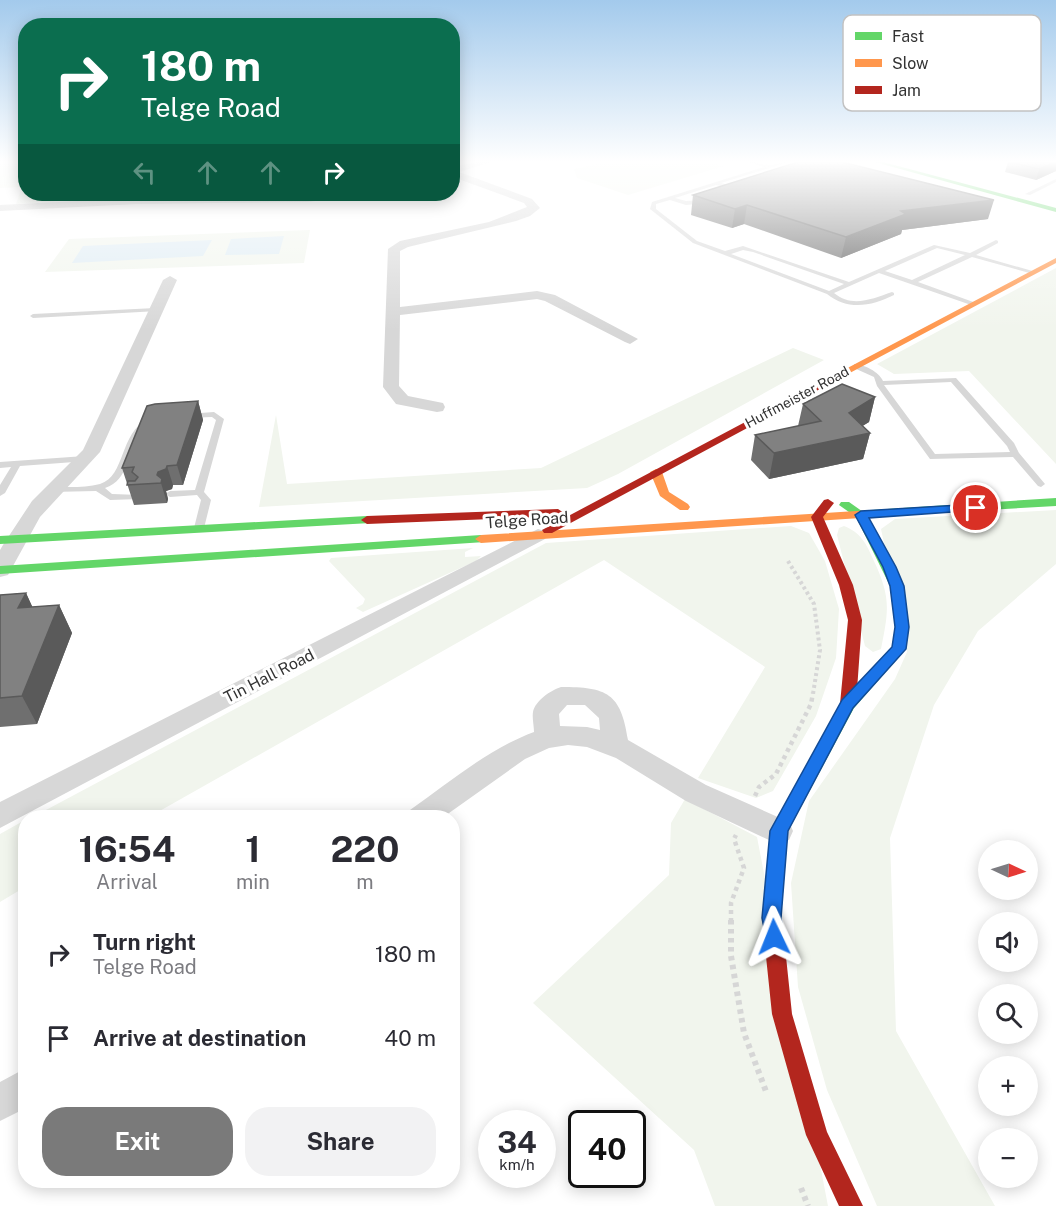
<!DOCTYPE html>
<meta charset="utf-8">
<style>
body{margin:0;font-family:"Public Sans",sans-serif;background:#f2f2f3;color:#2b2b33;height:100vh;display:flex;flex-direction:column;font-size:22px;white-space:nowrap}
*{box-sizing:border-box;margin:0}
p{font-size:20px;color:#7c7c81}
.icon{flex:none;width:33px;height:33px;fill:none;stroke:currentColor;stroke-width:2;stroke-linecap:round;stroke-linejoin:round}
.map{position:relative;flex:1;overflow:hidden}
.side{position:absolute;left:18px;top:810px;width:442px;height:378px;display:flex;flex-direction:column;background:#fff;border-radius:24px;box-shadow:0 3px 15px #0003}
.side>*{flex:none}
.guide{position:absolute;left:18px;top:18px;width:442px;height:183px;border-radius:24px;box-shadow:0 3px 15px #0003;background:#0b6e4f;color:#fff;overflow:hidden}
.needle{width:39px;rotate:94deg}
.controls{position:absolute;left:978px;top:840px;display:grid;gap:12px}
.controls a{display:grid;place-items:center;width:60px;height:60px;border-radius:50%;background:#fff;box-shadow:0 3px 15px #0003;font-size:30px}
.speed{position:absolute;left:478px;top:1110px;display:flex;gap:12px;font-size:30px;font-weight:700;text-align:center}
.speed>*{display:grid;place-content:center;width:78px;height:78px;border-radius:50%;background:#fff;box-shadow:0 3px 15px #0003;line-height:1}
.speed small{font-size:15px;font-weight:400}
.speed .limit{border:3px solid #111;border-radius:9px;background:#fff;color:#111}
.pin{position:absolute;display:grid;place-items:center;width:51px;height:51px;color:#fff;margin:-26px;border:3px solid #fff;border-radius:50%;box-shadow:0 2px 6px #0007}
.me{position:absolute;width:66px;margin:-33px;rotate:358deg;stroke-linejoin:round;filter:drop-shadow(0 0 4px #0008)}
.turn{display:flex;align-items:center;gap:21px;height:126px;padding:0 24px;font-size:27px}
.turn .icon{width:78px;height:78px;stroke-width:2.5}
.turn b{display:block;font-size:42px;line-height:51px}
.lanes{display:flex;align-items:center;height:57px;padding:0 24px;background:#0003;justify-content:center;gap:30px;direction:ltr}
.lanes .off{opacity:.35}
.eta{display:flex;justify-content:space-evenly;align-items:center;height:102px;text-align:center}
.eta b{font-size:36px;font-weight:700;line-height:42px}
.action{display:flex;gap:12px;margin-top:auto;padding:12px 24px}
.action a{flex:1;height:69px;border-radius:24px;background:#7a7a7a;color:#fff;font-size:24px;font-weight:700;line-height:69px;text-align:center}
.action a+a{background:#f2f2f3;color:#2b2b33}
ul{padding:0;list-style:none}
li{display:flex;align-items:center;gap:18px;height:84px;padding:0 24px}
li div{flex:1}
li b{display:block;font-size:22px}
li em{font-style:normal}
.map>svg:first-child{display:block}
.green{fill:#f1f5ed}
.water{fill:#ddebf3}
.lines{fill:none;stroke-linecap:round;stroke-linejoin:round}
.path-far2{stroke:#d6d6d6;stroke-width:4;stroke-dasharray:3 3;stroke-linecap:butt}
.path-far1{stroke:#d6d6d6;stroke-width:4.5;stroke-dasharray:4 4;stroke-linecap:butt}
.path{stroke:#d6d6d6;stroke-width:6;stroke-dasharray:4.5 4.5;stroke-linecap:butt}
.lane{fill:#d7d7d7;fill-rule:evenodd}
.street{fill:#d7d7d7;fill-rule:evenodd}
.fast{fill:#63d668;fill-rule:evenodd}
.slow{fill:#ff974d;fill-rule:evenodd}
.jam{fill:#b3261e;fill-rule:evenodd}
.wall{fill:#6f6f6f}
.shaded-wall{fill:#5a5a5a}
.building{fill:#818181;stroke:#5a5a5a;stroke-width:1.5}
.route{fill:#1a73e8;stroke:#114b97;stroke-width:1.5}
.labels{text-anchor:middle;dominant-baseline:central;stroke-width:6;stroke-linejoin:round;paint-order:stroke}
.far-street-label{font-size:14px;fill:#333;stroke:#fff}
.street-label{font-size:16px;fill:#333;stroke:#fff}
.key{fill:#fff;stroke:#c2c2c2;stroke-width:1.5}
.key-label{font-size:16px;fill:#333}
</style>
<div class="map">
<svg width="1056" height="1206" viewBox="0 0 1056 1206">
<rect width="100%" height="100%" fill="#fff"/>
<path class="green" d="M0 162H25L26 194H81L78 200 16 204 22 187 0 188Z
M605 162H708L724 166 628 195 577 178 574 169Z
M310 230 304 263 45 272 69 239Z
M1056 268V464L969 371 894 374 877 364Z
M793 348 824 360 618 474 587 488 259 507 276 415 287 484 541 468Z
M1056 510V564L978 631 934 705 890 838 896 1031 995 1206H877L827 1090 798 987 791 883 809 801 895 679 907 652 881 529 895 519Z
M791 526 809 533 825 561 839 609 836 658 816 716 773 791 756 798 698 778 765 667 604 560 149 817 31 818 546 543Z
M844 526C861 533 866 543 873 559 891 597 889 609 881 649L873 652 865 646 837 535 839 528Z
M473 548 465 552V557L481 556 476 561 363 612 356 608 363 604 365 599 329 561 331 558Z
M685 799 757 837 828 1206H715L694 1150 533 1003 669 875 671 823Z
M25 820V887L0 902V834Z"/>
<path class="water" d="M284 236 279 254 225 255 231 239Z
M212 240 203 256 72 263 83 246Z"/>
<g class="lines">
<path class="path-far2" d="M788 561 814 604 820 650 813 694"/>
<path class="path-far1" d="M755 796 759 787 776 774 811 704 813 693
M731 922V903L744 868 734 839 736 835"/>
<path class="path" d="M731 920V956L744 1033 767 1094
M801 1188 808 1206"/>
<path class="lane" d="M748 162C755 161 761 165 768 165 775 166 781 161 788 162L721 183 740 188V190L716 185 675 198 686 201 705 200 707 203 686 205 670 200 656 204V209L697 241 725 251 743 246 849 282 934 245 970 253 996 240 998 241V243L976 255 1036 272 1033 274 972 257 918 282 976 303 977 304 974 306 879 273 834 293C852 308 872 299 892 292L894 293V295C872 306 848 311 827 294L693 243 650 209 652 202 764 167ZM937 248 965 255 912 280 885 271ZM743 250 753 252 844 284 829 291 731 254Z
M1056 179V182L1030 195 1025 194Z
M156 308 159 310 158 311 33 318 30 316 33 314Z
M854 364C864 364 879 372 883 381L956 378 1014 443 1019 453 1045 484 1041 487 1038 486 1013 457 930 459 877 386 874 377 854 368ZM951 382 1007 446 1010 452 935 454 884 385Z
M214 412 224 419 204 492 211 500 204 528 199 531 194 528 201 500 197 495 170 497 165 494 170 491 195 490 216 420 212 417 187 418 183 416 187 414Z
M148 419H151L155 421C150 425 144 427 140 433 127 451 130 480 105 488L112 494 140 495 142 497 140 499 110 500 96 491 51 492 49 490 54 487C69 487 86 488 100 484 126 476 119 433 148 419Z
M85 456 88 457V461L20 466 5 493 0 496V485L11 467 0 468V462Z"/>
<path class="street" d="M476 162H492L459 172 532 199 540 208 530 216 516 221 408 247 400 251V307L537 291 555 295 638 339 630 344 625 342 545 301 537 299 400 315 399 386 408 396 443 403 445 407 443 411 437 412 396 404 383 387 388 249 400 241 489 222 527 207 524 203 453 177V167Z
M326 194H356L350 197 307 202 136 204 0 211V205L136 198Z
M170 276 177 280 100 452 40 517 8 575 0 577V550L3 545 32 501 83 450 163 280Z
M538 529 545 531 548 535 545 539 0 828V802Z
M561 687C607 687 621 693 628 740L706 785 789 822 793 831 789 840 779 843 769 840 686 801 616 758 587 747 568 745 549 748 525 759 442 818H406L410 810C450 782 488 749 534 732 534 726 532 718 533 712 535 701 551 690 561 687ZM567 705H585L599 718 600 730 587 727 560 726 559 714Z
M26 1068V1108L0 1121V1082Z"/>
<path class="fast" d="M875 162H883L1056 208V212Z
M1056 498V506L868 517 904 586 909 627 906 649 854 708 788 831 781 918 785 947 782 953 775 956 768 953 765 947 763 918 770 831 843 700 892 647 895 627 890 586 856 517 839 505 841 502H849L866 514 872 510Z
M367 516 373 520 371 523 0 544V536Z
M481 535 485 536 487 539 485 542 0 574V566Z"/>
<path class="slow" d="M1056 258V263L846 375 838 373Z
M656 469 662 472 669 492 688 504 690 507 688 510H680L660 496 650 472Z
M872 510 878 514 876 517 481 543 475 539 481 535Z"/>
<path class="jam" d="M843 370 848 373 846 375 552 533H544L542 530Z
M828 499 834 503 823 517 853 585 862 620 856 704 853 708H843L840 704 848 620 839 585 811 517 824 500Z
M558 509 564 513 562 516 367 524 361 520 367 516Z
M775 938 782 941 785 947 792 1014 827 1132 863 1206H839L806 1135 772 1014 765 947 768 941Z"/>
</g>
<path class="wall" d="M1008 162H1056V171L1036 180 1005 172Z
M693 195 988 219 902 230 901 234 841 258 744 224 732 228 691 215Z
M875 397 869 422 862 426 870 433 863 459 769 479 751 460 755 435 798 426 803 404Z
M198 401 203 420 183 485H173L172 489 166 491 168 499 167 503 134 505 122 468Z
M26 593 32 607 59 605 72 633 37 724 0 727V595Z"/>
<path class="shaded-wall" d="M1056 162V171L1036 180 1039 169Z
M994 200 988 219 902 230 901 234 841 258 846 237 901 211Z
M747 205 744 224 732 228 735 209Z
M875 397 869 422 842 439 849 413Z
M198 401 203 420 183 485 177 465Z
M870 433 863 459 769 479 774 453Z
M167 466 173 485 172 489 166 491 168 499 167 503 161 483 157 475 158 472Z
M26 593 39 621 18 608Z
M59 605 72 633 37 724 22 696Z"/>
<path class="building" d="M798 162H842L994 200 901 211 906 214 846 237 747 205 735 209 693 195Z
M1010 162H1055L1039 169Z
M842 384 875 397 849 413 870 433 774 453 755 435 821 421 803 404Z
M198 401 177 465 167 466 166 469 158 472 157 475 162 479 161 483 127 485 128 481H135L138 477 132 472 134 467 122 468 147 406 155 404Z
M26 593 18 608 59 605 22 696 0 698V595Z"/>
<linearGradient id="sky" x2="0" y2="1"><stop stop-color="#a3caec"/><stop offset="0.49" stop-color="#fff"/><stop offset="1" stop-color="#fff" stop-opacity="0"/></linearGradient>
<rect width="1056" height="330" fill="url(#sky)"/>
<path class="route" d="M976 504 982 508 980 510 869 518 896 567 904 586 909 627 906 649 853 708 788 831 781 918 784 937 781 944 774 946 767 944 762 918 770 831 842 700 892 647 895 627 890 586 883 567 855 515 861 511Z"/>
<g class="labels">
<g class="far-street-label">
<text transform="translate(797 397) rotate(-28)">Huffmeister Road</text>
</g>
<g class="street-label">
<text transform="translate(527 520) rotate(-4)">Telge Road</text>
<text transform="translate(269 676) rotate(-27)">Tin Hall Road</text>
</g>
</g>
<rect x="843" y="15" width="198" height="96" rx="9" class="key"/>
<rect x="855" y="32" width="27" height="8" fill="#63d668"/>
<rect x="855" y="59" width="27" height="8" fill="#ff974d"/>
<rect x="855" y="86" width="27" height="8" fill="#b3261e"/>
<g class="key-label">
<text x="892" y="42">Fast</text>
<text x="892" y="69">Slow</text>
<text x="892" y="96">Jam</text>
</g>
</svg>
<div class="controls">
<a><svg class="needle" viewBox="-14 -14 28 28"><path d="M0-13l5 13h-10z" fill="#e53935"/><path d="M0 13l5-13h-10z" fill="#7c7c81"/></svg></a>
<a><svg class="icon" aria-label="sound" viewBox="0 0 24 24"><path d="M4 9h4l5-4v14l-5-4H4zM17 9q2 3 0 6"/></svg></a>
<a><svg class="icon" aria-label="search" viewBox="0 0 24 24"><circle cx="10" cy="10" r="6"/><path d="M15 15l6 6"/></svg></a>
<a>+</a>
<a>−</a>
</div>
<div class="speed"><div>34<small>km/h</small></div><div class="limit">40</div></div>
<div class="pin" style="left:976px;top:508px;background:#d93025"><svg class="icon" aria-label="arrive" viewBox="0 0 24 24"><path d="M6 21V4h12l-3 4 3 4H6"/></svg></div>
<svg class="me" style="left:774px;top:937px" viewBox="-20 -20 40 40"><path d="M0-17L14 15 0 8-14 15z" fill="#1a73e8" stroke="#fff" stroke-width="4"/></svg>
<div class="guide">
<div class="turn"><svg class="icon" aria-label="right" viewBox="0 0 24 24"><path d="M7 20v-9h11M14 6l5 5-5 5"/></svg><div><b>180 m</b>Telge Road</div></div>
<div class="lanes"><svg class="icon off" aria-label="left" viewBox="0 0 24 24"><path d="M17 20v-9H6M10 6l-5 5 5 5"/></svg><svg class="icon off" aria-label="ahead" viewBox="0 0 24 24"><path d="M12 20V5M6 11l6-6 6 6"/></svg><svg class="icon off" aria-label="ahead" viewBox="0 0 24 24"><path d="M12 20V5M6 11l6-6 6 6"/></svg><svg class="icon" aria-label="right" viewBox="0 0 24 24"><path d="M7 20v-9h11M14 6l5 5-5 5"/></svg></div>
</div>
<section class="side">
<div class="eta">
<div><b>16:54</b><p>Arrival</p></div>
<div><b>1</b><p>min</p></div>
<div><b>220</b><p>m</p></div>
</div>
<ul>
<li><svg class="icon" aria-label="right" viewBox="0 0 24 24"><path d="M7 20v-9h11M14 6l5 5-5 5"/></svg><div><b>Turn right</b><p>Telge Road</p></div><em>180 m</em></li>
<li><svg class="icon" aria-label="arrive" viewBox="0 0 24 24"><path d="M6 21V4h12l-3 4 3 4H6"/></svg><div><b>Arrive at destination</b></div><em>40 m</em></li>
</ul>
<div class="action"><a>Exit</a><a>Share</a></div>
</section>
</div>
